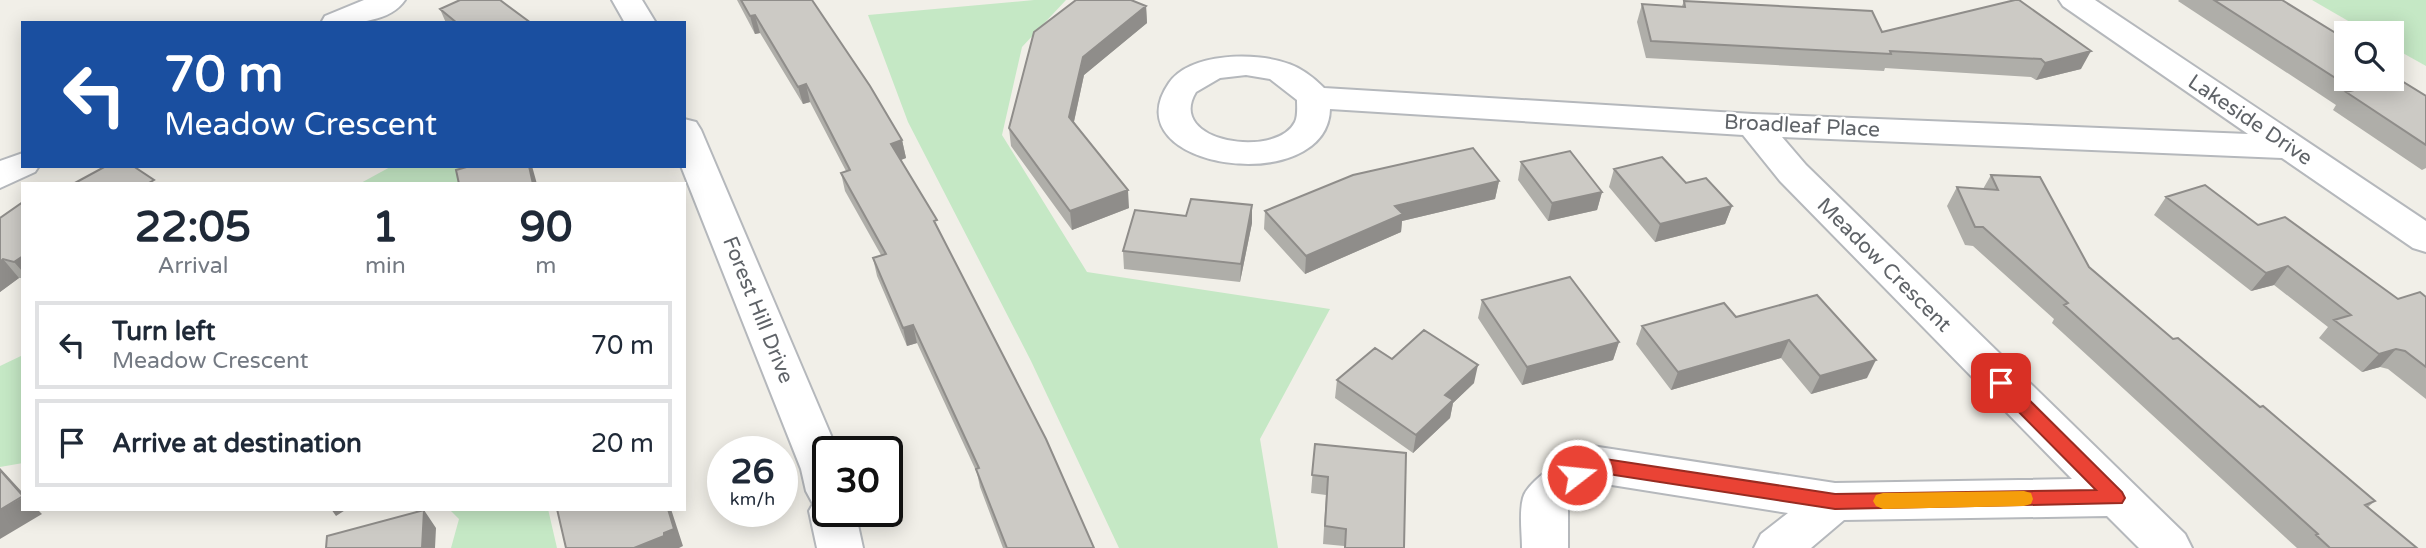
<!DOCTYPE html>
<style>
body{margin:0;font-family:"Varela Round",sans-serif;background:#f6f6f7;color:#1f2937;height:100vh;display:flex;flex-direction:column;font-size:26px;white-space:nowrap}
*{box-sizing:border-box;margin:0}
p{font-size:23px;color:#747a83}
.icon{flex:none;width:38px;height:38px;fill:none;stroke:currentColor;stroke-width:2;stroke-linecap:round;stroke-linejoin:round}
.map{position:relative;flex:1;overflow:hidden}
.details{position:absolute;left:21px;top:182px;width:665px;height:329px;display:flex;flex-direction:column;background:#fff;border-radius:0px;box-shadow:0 4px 18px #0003}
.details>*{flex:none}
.banner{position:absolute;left:21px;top:21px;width:665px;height:147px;border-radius:0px;box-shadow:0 4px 18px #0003;background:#1a4fa0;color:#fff;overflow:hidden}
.controls{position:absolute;left:2334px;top:21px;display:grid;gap:14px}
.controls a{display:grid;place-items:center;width:70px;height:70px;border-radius:0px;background:#fff;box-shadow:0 4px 18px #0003;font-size:35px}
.speed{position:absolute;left:707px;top:436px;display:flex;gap:14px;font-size:35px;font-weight:700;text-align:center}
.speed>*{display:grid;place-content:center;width:91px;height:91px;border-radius:50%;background:#fff;box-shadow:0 4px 18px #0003;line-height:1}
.speed small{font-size:18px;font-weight:400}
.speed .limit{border:4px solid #111;border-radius:10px;background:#fff;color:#111}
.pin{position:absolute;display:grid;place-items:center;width:60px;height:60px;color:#fff;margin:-30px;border-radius:14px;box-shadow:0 4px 10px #0006}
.me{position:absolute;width:77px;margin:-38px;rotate:74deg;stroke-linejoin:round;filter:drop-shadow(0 0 5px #0008)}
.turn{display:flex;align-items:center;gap:24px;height:147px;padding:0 28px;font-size:32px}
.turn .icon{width:91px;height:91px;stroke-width:2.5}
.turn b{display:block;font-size:49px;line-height:60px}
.eta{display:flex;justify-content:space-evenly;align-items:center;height:119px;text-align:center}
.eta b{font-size:42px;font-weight:800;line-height:49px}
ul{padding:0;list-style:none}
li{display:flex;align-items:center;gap:21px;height:88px;margin:0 14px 10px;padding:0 14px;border:4px solid #e0e1e3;border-radius:0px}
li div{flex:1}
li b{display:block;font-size:26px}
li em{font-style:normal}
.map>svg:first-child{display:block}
.green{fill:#c5e8c5}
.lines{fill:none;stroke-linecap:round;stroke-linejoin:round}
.minor-casing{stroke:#b5b8bc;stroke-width:4}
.minor{fill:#fff;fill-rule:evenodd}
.wall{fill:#afaea9}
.shaded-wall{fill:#8f8d8a}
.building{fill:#cccac5;stroke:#8f8d8a;stroke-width:2}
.route{fill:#ea4335;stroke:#982c22;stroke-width:2}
.slow{fill:#f59e0b}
.labels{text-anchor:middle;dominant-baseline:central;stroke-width:5;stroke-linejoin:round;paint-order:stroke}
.street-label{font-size:21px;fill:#5f6368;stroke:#fff}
</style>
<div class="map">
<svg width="2426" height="548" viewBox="0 0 2426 548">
<rect width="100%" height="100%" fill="#f1efe8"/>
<path class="green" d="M1034 0H1066L1022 47 1002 135 1087 272 1330 309 1260 439 1278 548H1119L1031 361 908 122 868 15Z
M2312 0H2426V66L2392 47V33H2369Z
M392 166H510L477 184H359Z
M23 355V463L0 467V366Z
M449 509H548L557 548H451L459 519Z"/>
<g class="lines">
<defs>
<path id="minor" d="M364 0H405C388 25 347 23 321 23L325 16Z
M612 0H642L656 23H625Z
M2059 0H2095L2426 221V252L2413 248 2282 158 1782 137 1806 165 2185 534 2192 548H2139L2107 516 1844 520 1811 548H1754L1761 534 1788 513 1599 483 1568 507V548H1522C1522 533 1519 513 1523 498 1528 479 1573 452 1592 446L1835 483 2072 479 1780 181 1743 135 1330 109C1328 199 1109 170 1169 83 1190 52 1258 52 1289 64 1303 69 1314 78 1324 88L1753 114 2248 134 2063 6ZM1246 75 1270 79 1297 100C1297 106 1298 116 1295 122 1277 159 1165 143 1196 92L1220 78Z
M684 119 696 122 701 130 838 452H828V511H855L863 548H817L809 511 813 504 806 491 801 469 681 166H684Z
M23 153V166H39L35 172 0 188V161Z"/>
</defs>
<use href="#minor" class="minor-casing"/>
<use href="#minor" class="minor"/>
</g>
<path class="wall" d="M737 0H812L902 140 906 158 901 160 940 232 1094 548H1003L980 487 977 473 917 343 907 346 877 276 873 258 881 255 845 191 841 173 846 171 810 102 803 104 760 33 755 34Z
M2015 0 2081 69 2036 80 2031 77 1885 68 1884 71 1646 58 1637 22 1642 4 1682 6 1684 1 1882 32Z
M2179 0H2282L2396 77 2426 96V168L2422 170 2333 110 2336 105 2178 1Z
M1146 6 1147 23 1084 75 1074 122 1129 208 1072 230 1011 146 1009 128Z
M440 9 531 23H446Z
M1521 162 1602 192 1597 210 1548 221 1518 180Z
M1614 169 1686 183 1732 206 1725 224 1655 242 1609 187Z
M1991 175 2089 267 2173 339 2260 407 2375 501 2368 507 2417 548H2297L2052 323 2054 319 1973 246 1965 245 1947 206 1957 187 1983 189Z
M1499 181 1495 199 1402 221 1401 232 1305 274 1264 229 1265 211Z
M2166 197 2258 225 2398 299 2426 297V399L2388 369 2380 367 2362 372 2319 338 2328 327 2274 285 2251 291 2154 215Z
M23 202V278H19L0 292V218Z
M1252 223 1240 282 1124 269 1123 251Z
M1817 295 1867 378 1811 394 1781 358 1671 390 1636 344 1642 326 1736 317Z
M1482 300 1619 342 1613 360 1522 385 1478 318Z
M1337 380 1474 383 1453 403 1450 418 1413 453 1335 398Z
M1315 444 1404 548H1344V546L1323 544 1326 495 1311 493Z"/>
<path class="shaded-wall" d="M1146 6 1147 23 1084 75 1071 135 1069 117 1083 57Z
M755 15 760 33 755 34 750 16Z
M2091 51 2081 69 2036 80 2045 63Z
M806 84 810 102 803 104 798 87Z
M902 140 906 158 895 162 891 144Z
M529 166H532L537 184H533Z
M1499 181 1495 199 1402 221 1401 232 1305 274 1306 256 1395 206Z
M1128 190 1129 208 1072 230 1070 211Z
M1602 192 1597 210 1548 221 1552 203Z
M1252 205V223L1240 282 1241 264Z
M1732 206 1725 224 1655 242 1660 224Z
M23 256V272L14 262Z
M3 259 19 278 0 292V262Z
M2288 266 2274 285 2251 291 2266 273Z
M913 325 917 343 907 346 903 328Z
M1789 340 1781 358 1671 390 1678 372Z
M1619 342 1613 360 1522 385 1527 367Z
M2396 349 2380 367 2362 372 2379 354Z
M1876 360 1867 378 1811 394 1820 376Z
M1478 365 1474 383 1453 403 1450 418 1413 453 1416 435 1445 395Z
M0 468 23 493V496L0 470Z
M23 497V509H37L42 514 0 539V510Z
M331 509H347L336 516Z
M668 509H671L683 546 679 548H634L664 533Z
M424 510 436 528 435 548H422Z"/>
<path class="building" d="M460 0H500L531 23H457L440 9Z
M741 0H812L870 86 902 140 891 144 937 220 934 221 1046 439 1094 548H1007L976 469 979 468 913 325 903 328 873 258 886 254 841 173 850 170 806 84 798 87 755 15 750 16Z
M1076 0H1131L1146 6 1083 57 1069 117 1128 190 1070 211 1009 128 1034 32Z
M2015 0H2019L2091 51 2045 63 2041 59 1890 51 1891 54 1651 41 1642 4 1685 7 1684 1 1872 11 1882 32Z
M2214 0H2282L2347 40V79H2392V75L2426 96V145L2346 92 2354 90Z
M2392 69 2399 73 2392 74Z
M1473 148 1499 181 1395 206 1403 214 1306 256 1265 211 1353 175Z
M1570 151 1602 192 1552 203 1521 162Z
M1662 157 1686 183 1706 178 1732 206 1660 224 1614 169Z
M106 166H133L154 180 147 184H73Z
M470 166H529L533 184H459L456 170Z
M1991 175 2040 177 2089 267 2173 339 2178 338 2260 407 2263 406 2375 501 2365 505 2417 548H2330L2316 535 2318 534 2064 305 2068 303 1983 227H1975L1957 187 1998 190Z
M2205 185 2258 225 2285 217 2398 299 2420 292 2426 297V367L2405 351 2396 349 2379 354 2334 320 2351 315 2288 266 2266 273 2166 197Z
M1191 199 1252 205 1241 264 1123 251 1135 210 1186 216Z
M23 202V256L14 262 3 259 0 262V218Z
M1570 277 1619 342 1527 367 1482 300Z
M1817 295 1876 360 1820 376 1789 340 1678 372 1642 326 1724 303 1736 317Z
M1424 330 1478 365 1445 395 1453 400 1416 435 1337 380 1375 348 1392 359Z
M1315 444 1406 453 1404 548H1345L1346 529 1325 526 1328 477 1312 475Z
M0 470 23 496 0 510Z
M557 509H668L674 529 664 533V536L634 548H566Z
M424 510 422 548H326L327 536Z"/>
<path class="route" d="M2001 376 2007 378 2122 492 2125 498 2122 503 1835 509 1595 472 1577 483 1567 475 1570 470 1592 457 1835 494 2096 490 1995 388 1993 383 1995 378Z"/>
<path class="slow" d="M2024 491 2031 493 2033 499 2031 504 2024 506 1883 509 1876 506 1873 501 1876 495 1883 493Z"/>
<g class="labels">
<g class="street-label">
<text transform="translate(2250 120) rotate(34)">Lakeside Drive</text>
<text transform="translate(1802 126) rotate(3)">Broadleaf Place</text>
<text transform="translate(1884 265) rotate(45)">Meadow Crescent</text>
<text transform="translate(758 310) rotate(68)">Forest Hill Drive</text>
</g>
</g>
</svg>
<div class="controls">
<a><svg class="icon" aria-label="search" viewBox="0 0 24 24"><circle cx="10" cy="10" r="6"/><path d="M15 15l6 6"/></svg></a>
</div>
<div class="speed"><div>26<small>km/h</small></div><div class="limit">30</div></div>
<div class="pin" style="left:2001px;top:383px;background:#d93025"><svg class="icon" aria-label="arrive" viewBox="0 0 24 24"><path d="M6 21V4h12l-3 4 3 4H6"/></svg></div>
<svg class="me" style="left:1577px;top:475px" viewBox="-20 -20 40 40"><circle r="17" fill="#ea4335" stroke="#fff" stroke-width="3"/><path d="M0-11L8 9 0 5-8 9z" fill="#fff"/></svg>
<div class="banner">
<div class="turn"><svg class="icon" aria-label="left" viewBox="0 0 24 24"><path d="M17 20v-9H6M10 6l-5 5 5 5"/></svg><div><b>70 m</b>Meadow Crescent</div></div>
</div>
<section class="details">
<div class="eta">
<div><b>22:05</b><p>Arrival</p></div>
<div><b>1</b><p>min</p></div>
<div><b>90</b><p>m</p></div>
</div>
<ul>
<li><svg class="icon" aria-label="left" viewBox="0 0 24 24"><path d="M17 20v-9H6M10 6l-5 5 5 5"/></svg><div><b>Turn left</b><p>Meadow Crescent</p></div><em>70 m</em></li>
<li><svg class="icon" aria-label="arrive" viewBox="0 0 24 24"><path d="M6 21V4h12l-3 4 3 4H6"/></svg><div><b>Arrive at destination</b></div><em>20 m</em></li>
</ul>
</section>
</div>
